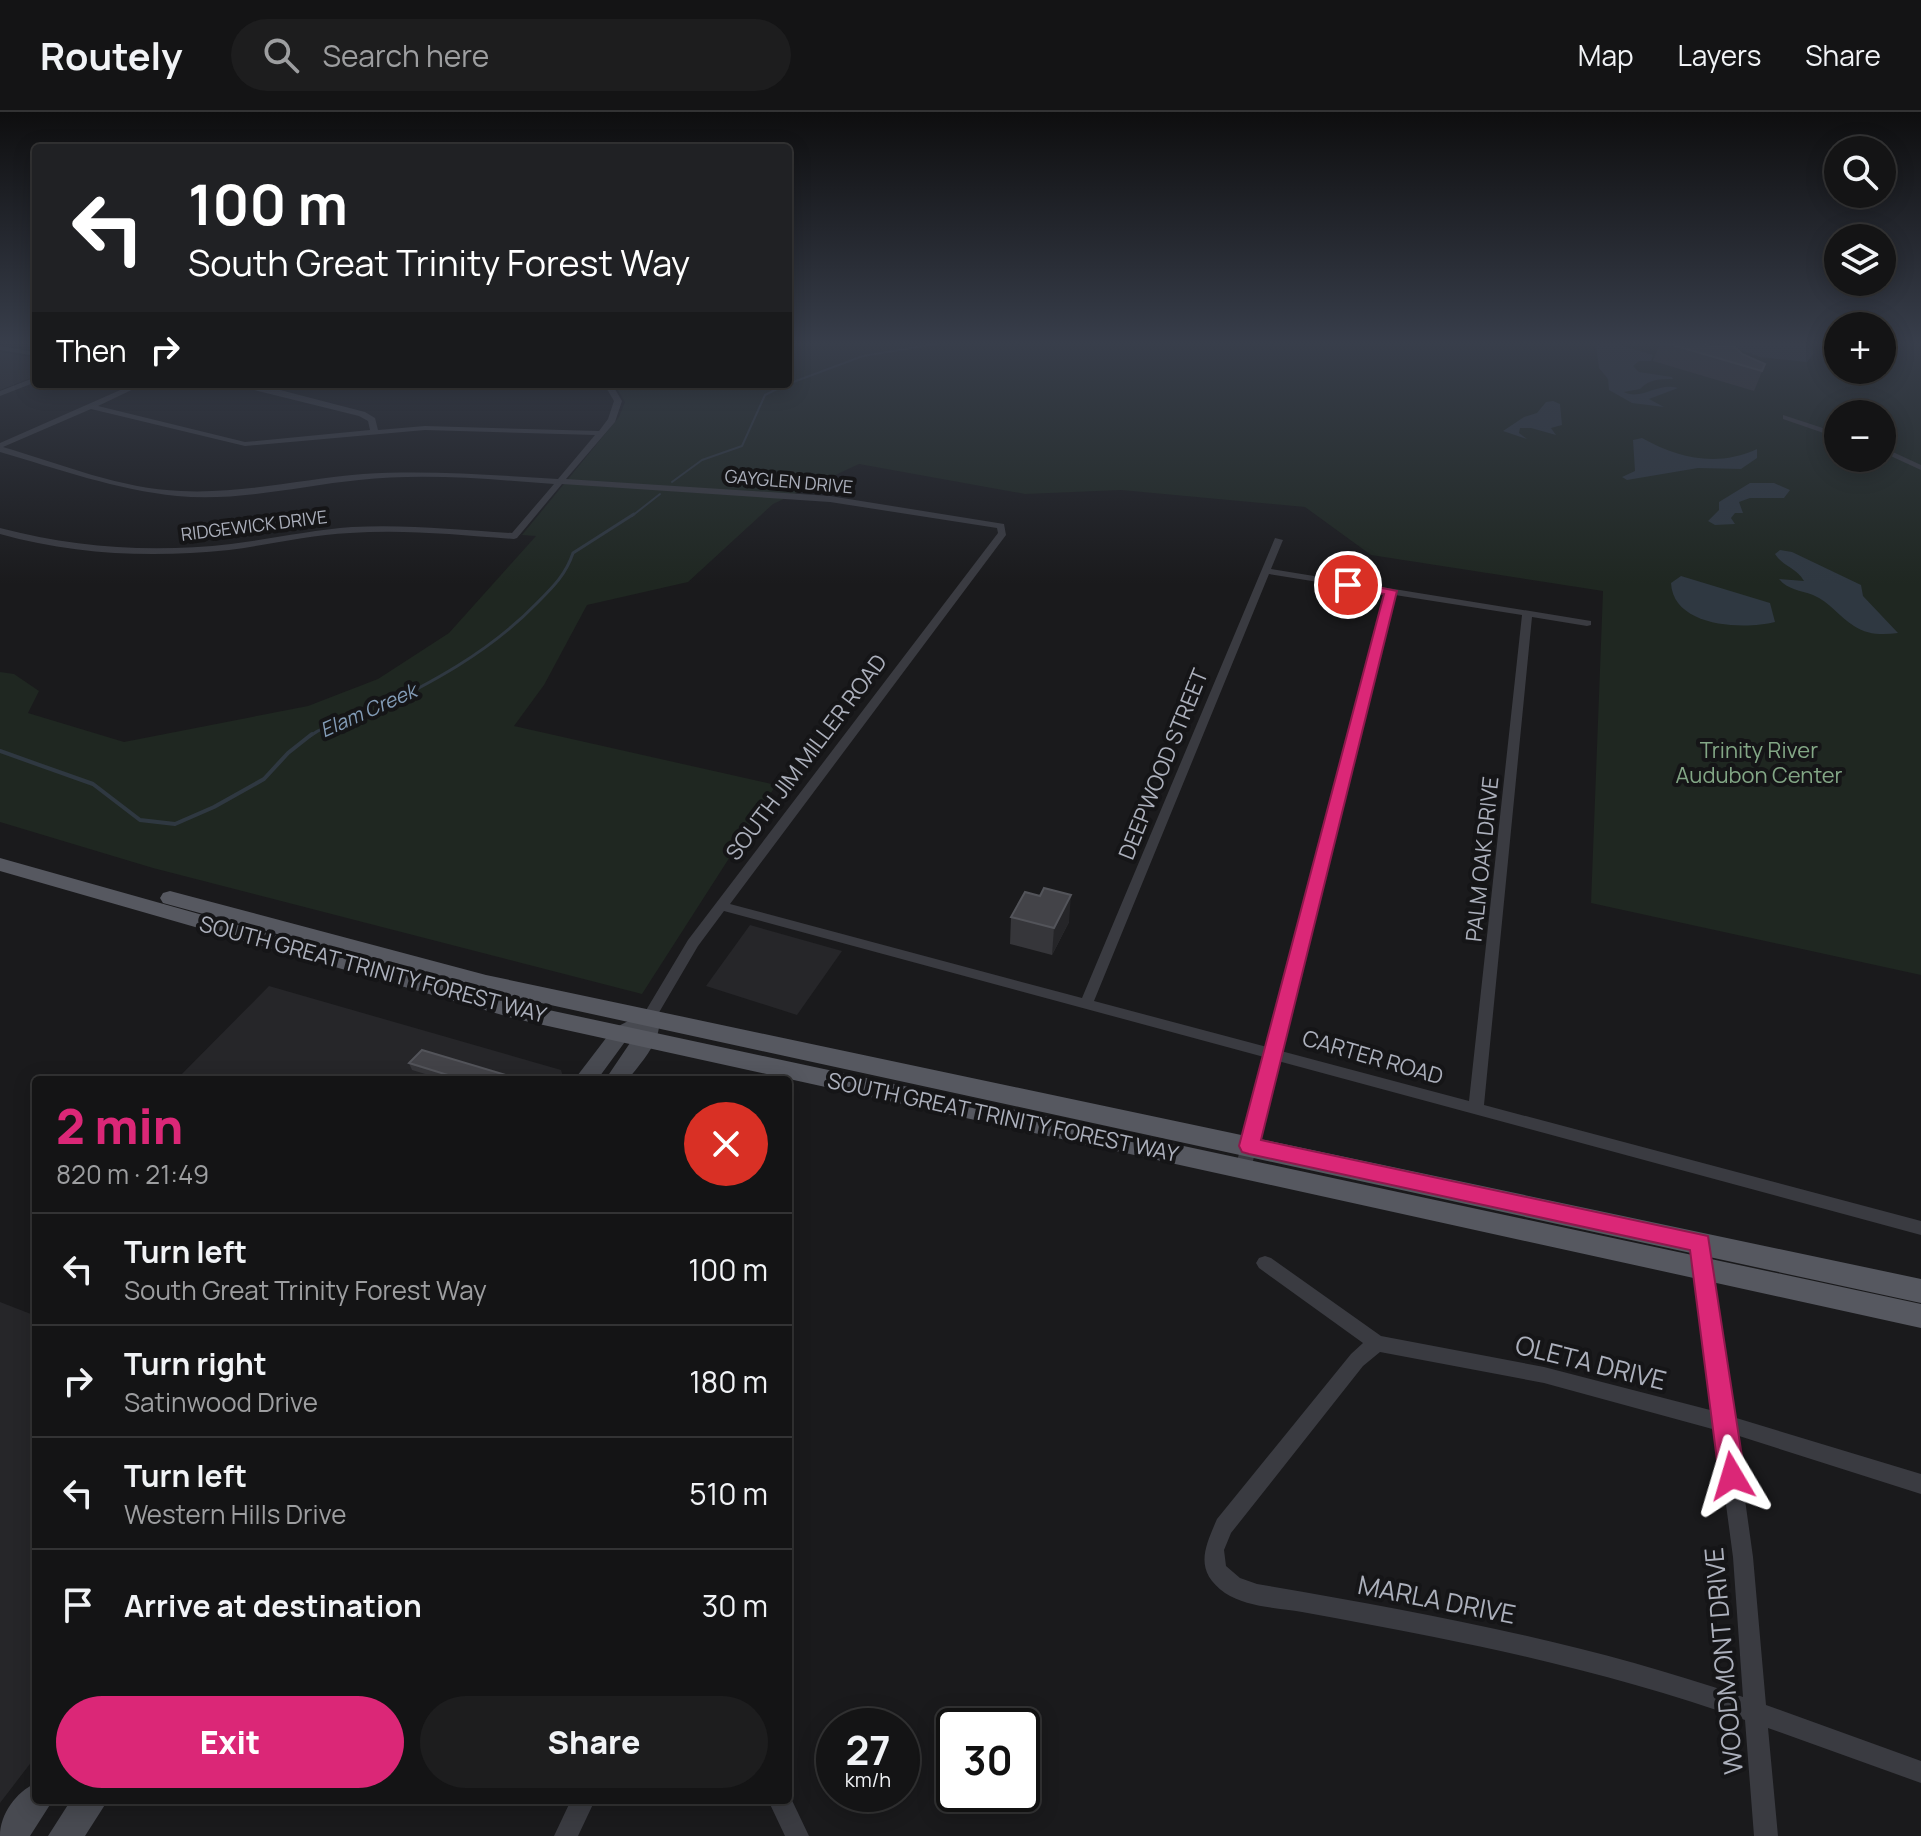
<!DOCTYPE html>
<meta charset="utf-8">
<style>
body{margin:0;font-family:Manrope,sans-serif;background:#1d1d1e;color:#f1f3f6;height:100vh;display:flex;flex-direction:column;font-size:30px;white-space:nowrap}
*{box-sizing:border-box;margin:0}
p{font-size:26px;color:#9d9ea0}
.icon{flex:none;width:44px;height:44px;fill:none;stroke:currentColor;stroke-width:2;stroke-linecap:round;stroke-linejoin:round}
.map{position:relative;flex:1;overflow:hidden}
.sheet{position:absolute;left:32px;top:964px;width:760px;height:728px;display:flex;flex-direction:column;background:#141415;border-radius:8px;box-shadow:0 4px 20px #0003,0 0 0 2px #333334}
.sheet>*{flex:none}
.hud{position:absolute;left:32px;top:32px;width:760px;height:244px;border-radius:8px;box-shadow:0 4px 20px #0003,0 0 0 2px #333334;background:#202124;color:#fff;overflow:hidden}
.buttons{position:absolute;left:1824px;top:24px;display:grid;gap:16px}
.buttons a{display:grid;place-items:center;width:72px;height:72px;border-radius:50%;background:#141415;box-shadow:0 4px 20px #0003,0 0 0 2px #333334;font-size:40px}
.speed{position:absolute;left:816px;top:1596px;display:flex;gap:16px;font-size:40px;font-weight:700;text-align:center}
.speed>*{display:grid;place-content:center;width:104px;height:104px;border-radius:50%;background:#141415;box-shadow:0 4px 20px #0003,0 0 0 2px #333334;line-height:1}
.speed small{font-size:20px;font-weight:400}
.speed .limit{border:4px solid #111;border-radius:12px;background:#fff;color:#111}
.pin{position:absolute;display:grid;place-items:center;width:68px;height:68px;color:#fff;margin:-34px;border:4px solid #fff;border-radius:50%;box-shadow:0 2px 8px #0007}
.me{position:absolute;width:88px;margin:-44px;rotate:353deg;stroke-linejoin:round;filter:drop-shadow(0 0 6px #0008)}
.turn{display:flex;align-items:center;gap:28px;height:168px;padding:0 24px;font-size:36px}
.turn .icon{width:104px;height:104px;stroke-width:2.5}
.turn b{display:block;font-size:56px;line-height:68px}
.then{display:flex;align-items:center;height:76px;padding:0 24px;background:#0003;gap:16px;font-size:30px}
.round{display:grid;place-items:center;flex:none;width:84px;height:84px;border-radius:42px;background:#1d1d1e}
.summary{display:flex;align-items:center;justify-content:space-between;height:136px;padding:0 24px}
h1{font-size:48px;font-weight:800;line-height:60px;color:#db2777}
.cta{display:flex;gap:16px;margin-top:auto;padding:16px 24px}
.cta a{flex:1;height:92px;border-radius:48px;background:#db2777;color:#fff;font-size:32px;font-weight:800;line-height:92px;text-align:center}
.cta a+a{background:#1d1d1e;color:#f1f3f6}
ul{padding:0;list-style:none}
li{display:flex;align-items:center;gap:24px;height:112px;padding:0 24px;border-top:2px solid #333334}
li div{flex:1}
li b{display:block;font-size:30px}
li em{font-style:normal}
header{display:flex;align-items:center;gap:48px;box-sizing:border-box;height:112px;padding:0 40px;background:#141415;border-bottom:2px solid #333334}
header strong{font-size:38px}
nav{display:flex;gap:44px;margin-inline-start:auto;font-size:28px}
.search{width:560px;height:72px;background:#1d1d1e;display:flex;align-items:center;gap:20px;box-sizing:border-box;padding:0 28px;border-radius:44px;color:#9d9ea0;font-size:30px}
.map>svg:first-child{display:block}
.built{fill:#262629}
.green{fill:#1f2721;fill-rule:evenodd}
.water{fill:#2f3841}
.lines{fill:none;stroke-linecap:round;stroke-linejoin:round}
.stream-far2{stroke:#2f3841;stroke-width:2}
.stream-far1{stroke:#2f3841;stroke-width:3}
.stream{stroke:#2f3841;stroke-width:4}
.minor{fill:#3a3b41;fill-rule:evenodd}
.secondary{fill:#484a51;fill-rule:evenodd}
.primary{fill:#565860;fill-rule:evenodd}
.wall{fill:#36363a}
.shaded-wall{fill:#252528}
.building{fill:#434348;stroke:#53545a;stroke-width:2}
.route{fill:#db2777;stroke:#8e194d;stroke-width:2}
.labels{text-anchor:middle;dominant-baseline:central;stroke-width:8;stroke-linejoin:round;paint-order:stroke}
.far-street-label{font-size:18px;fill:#acb0bc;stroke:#151517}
.far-water-label{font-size:20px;font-style:italic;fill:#839cb7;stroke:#151517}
.park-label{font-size:22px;fill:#83a786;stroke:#151517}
.street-label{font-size:22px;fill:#acb0bc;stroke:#151517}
.near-street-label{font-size:26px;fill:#acb0bc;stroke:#151517}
</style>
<header>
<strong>Routely</strong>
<div class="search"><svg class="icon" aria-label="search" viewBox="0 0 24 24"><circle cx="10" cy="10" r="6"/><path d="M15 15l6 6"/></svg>Search here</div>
<nav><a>Map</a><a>Layers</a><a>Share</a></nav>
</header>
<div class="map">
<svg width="1921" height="1724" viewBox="0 0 1921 1724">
<rect width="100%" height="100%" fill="#1a1a1c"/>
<path class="built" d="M0 240 36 246V264L0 278Z
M750 813 842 839 797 903 706 874Z
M269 874 561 958 564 968H176Z
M0 1190 36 1204V1644L0 1691Z"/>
<path class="green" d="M788 231H1838V258H1882V231H1921V863L1591 791 1603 479 1371 443 1305 395 1121 378 1025 382 859 352 773 392 688 470 587 493 544 573 514 614 776 673 642 882 153 756 0 710V560L14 562 39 579 28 601 124 630 308 594 378 567 449 521 536 424 522 423 619 305 625 290 614 272H788ZM1838 302H1882V346H1838Z"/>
<path class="water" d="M1612 231 1653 243 1651 249H1639L1633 254 1639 260 1672 265 1673 267C1660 267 1649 267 1640 277L1624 280C1642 289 1657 270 1678 276L1649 287 1664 295 1632 291 1609 278 1608 267 1599 256 1596 233Z
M1721 231H1807L1814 241 1807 250 1760 245Z
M1553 289 1560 292 1562 313 1551 316 1556 323 1531 316H1520L1519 321 1527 327 1503 319 1524 305 1537 301 1546 290Z
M1642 326C1679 347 1718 355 1757 337V346L1741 357 1698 356 1627 368 1622 365 1635 359 1633 328Z
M1750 371H1774L1790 378 1784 386H1750L1739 390 1743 401H1735L1731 406 1735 412 1715 413 1708 409 1719 398V390Z
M1780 438 1792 440 1861 473 1863 484 1898 521C1883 523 1867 523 1854 514 1839 505 1830 490 1813 483 1800 478 1788 478 1779 467L1804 469C1796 455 1783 455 1775 442Z
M1681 464 1770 491 1775 510C1743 518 1673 515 1671 471Z"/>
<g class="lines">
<path class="stream-far2" d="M788 272 863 244 941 231
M672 370 702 348 742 334 765 283 787 272
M632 404 660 382"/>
<path class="stream-far1" d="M310 624C327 611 346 612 366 603 429 572 489 541 538 490 554 474 566 462 573 441L634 402"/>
<path class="stream" d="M0 639 93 672 140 708 175 712 214 695 264 667 288 641 312 622"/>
<path class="minor" d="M0 234 36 240V244L0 238Z
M36 265V270L0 284V279Z
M134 272H144L98 294 245 330 370 318 368 309 359 304 258 279 248 276 249 272H257L365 300 375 306 378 318 425 314 599 319 608 307 614 289 604 272H612L622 289 615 310 566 367 830 384 1004 412 1006 423 730 792 1082 886 1275 426 1283 428 1271 457 1591 509V513L1587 514 1532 505 1484 993 1921 1109V1123L1278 949 1251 1057 1249 1062 1243 1063 1237 1062 1235 1057 1264 945 724 799 698 834 654 909H644L642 905 688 828 998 421 997 416 830 390 562 372 517 426 514 427C459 423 405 417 350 421 309 423 269 433 229 438 152 446 75 443 0 422V416C77 436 152 441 231 432 271 427 312 418 352 415 406 412 459 418 512 421L554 372C489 367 423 361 359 368 299 374 237 390 177 384 117 378 58 357 0 340V331ZM91 297 245 334 425 318 595 323 558 367C493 363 428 358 363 362 302 367 242 382 181 379 121 377 61 352 3 335ZM1269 462 1386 481 1267 935 1094 889ZM1395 483 1522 503 1469 989 1281 939Z
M462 272H502L498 274H466Z
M1783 303 1838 321V326L1783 307Z
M1882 335 1921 353V358L1882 340Z
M1700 1124 1706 1126 1709 1131 1733 1305 1921 1362V1382L1736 1323 1753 1445 1766 1593 1921 1649V1671L1768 1616 1778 1724H1754L1745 1608C1644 1572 1539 1546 1434 1525 1390 1516 1346 1508 1302 1500 1278 1496 1246 1495 1225 1481 1194 1459 1204 1437 1217 1407L1351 1242 1363 1231 1259 1156 1256 1151 1259 1146 1265 1144 1271 1146 1381 1224 1544 1255 1714 1299 1691 1131 1694 1126ZM1380 1240 1544 1271 1716 1318 1733 1445 1743 1585C1585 1530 1421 1500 1257 1472L1240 1466 1226 1454 1224 1438 1231 1421 1363 1254Z
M788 1680 809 1724H785L768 1688H788Z
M571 1688H595L578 1724H554Z"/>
<path class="secondary" d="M649 898 656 900C668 923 642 949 628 968H605L636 922 627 927 597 968H574L613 917Z
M36 1671V1688H53L30 1724H0C0 1702 16 1680 36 1671Z
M71 1688H108L85 1724H48Z"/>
<path class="primary" d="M0 746 516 891 1921 1192V1216L516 907 0 759Z
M170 779 486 863 1921 1167V1191L486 879 163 791 160 786 163 781Z"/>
</g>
<path class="wall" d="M1660 231H1703L1742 242 1765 252 1754 279 1653 249Z
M1011 805 1069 810 1052 843 1010 832Z
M409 951 506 963 508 968H445L412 958Z"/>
<path class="shaded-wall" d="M1071 783 1069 810 1052 843 1054 816Z"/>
<path class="building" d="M1666 231H1703L1710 234H1734L1742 242 1765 252 1762 259Z
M1044 776 1071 783 1054 816 1011 805 1025 780 1040 784Z
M422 938 506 963 503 968H464L409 951Z"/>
<linearGradient id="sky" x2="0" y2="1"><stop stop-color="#0e0e0f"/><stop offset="0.49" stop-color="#383e4b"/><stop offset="1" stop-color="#383e4b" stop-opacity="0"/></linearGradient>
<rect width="1921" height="472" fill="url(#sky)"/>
<path class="route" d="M1348 469 1397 479 1261 1028 1708 1124 1745 1364 1741 1373 1732 1377 1723 1373 1719 1364 1690 1138 1249 1042 1242 1040 1239 1034 1384 482 1343 475 1342 473Z"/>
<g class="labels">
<g class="far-street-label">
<text transform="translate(789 369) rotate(5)">GAYGLEN DRIVE</text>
<text transform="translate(254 413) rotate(-7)">RIDGEWICK DRIVE</text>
</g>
<g class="far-water-label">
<text transform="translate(368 598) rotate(-24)">Elam Creek</text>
</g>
<g class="park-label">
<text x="1759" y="638">Trinity River<tspan x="1759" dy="25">Audubon Center</tspan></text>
</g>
<g class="street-label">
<text transform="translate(806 645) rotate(-53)">SOUTH JIM MILLER ROAD</text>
<text transform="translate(1163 652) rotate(-68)">DEEPWOOD STREET</text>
<text transform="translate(1482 747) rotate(-84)">PALM OAK DRIVE</text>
<text transform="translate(373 857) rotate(15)">SOUTH GREAT TRINITY FOREST WAY</text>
<text transform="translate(1373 945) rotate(16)">CARTER ROAD</text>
<text transform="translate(1003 1005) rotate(12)">SOUTH GREAT TRINITY FOREST WAY</text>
</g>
<g class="near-street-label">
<text transform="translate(1591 1250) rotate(14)">OLETA DRIVE</text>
<text transform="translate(1437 1487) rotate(11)">MARLA DRIVE</text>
<text transform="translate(1723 1549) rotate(-95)">WOODMONT DRIVE</text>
</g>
</g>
</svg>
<div class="buttons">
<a><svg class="icon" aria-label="search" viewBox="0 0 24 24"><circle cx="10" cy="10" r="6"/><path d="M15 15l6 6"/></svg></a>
<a><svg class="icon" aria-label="layers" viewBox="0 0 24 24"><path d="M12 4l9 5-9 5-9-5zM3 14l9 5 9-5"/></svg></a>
<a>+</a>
<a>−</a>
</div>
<div class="speed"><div>27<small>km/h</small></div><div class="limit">30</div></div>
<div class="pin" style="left:1348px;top:473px;background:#d93025"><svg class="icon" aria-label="arrive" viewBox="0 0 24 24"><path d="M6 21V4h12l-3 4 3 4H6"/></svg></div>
<svg class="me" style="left:1732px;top:1364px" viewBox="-20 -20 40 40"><path d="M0-17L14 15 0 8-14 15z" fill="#db2777" stroke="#fff" stroke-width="4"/></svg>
<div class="hud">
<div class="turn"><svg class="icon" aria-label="left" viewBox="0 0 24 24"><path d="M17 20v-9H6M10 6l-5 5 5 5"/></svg><div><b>100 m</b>South Great Trinity Forest Way</div></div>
<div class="then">Then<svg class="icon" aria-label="right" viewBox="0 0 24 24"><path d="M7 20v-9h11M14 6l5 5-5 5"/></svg></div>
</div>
<section class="sheet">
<div class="summary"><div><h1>2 min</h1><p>820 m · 21:49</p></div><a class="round" style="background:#d93025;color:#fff"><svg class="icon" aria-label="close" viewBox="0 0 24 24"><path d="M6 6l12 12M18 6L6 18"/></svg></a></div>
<ul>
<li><svg class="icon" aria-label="left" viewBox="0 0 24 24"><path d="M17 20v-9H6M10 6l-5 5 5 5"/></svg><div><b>Turn left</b><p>South Great Trinity Forest Way</p></div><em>100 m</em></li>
<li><svg class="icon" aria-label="right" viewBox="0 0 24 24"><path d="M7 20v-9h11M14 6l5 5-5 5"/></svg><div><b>Turn right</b><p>Satinwood Drive</p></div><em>180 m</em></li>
<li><svg class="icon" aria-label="left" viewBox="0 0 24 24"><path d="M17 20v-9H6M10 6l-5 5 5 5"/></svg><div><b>Turn left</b><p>Western Hills Drive</p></div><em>510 m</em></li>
<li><svg class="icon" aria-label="arrive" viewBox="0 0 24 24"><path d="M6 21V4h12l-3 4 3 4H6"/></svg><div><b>Arrive at destination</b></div><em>30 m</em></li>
</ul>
<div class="cta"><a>Exit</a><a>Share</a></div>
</section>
</div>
